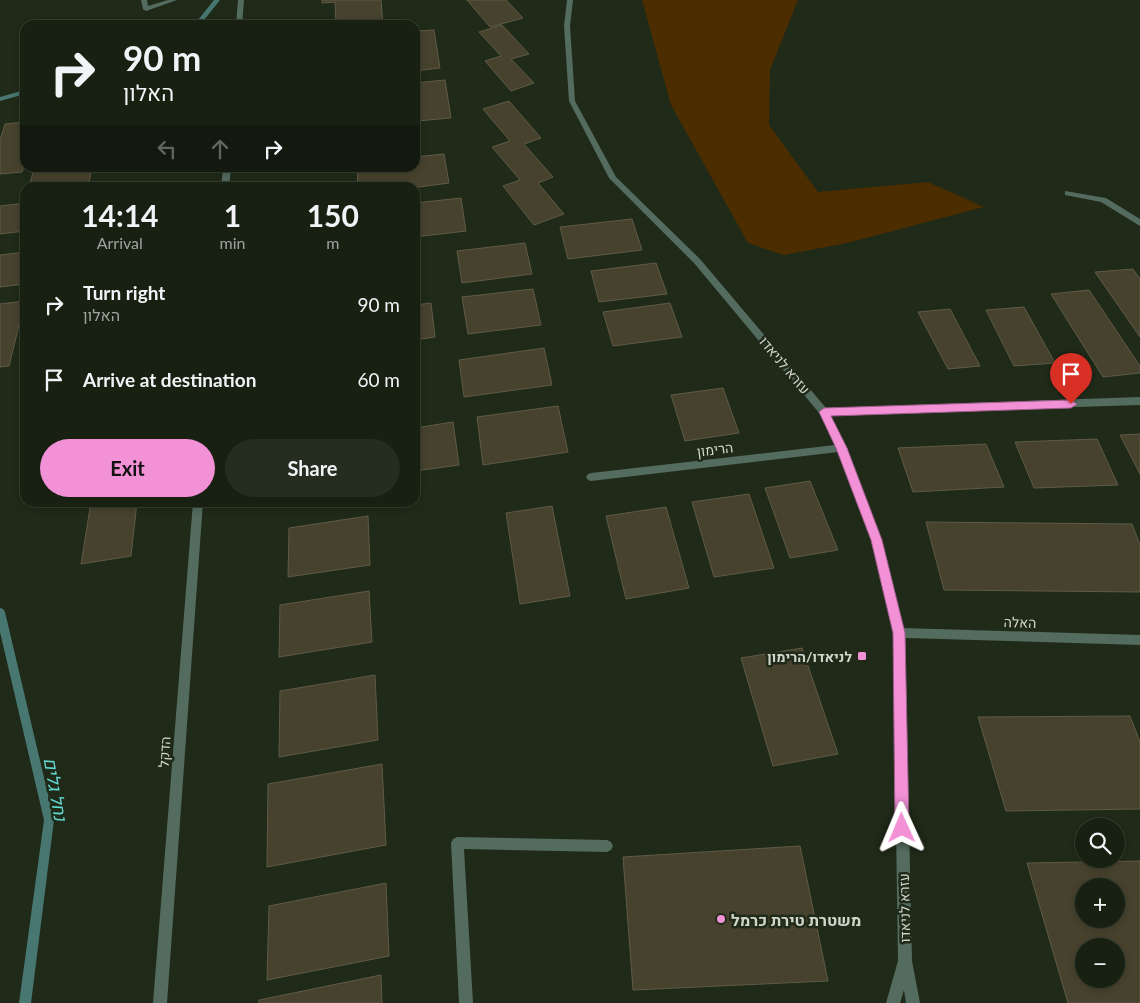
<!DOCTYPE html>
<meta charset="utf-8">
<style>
body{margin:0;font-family:Lato,Heebo,sans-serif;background:#252d20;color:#f1f3f6;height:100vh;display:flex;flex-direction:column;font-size:19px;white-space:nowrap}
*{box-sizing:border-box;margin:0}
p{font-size:16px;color:#9fa39f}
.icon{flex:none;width:28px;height:28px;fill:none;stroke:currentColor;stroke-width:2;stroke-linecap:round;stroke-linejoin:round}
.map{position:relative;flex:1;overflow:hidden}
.details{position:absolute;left:20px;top:182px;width:400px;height:325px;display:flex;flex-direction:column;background:#182012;border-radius:15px;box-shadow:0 2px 8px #0003,0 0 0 1px #363e32}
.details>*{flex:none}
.guide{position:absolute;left:20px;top:20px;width:400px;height:152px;border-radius:15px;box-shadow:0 2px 8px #0003,0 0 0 1px #363e32;background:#182012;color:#f1f3f6;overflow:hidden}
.fabs{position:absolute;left:1075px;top:818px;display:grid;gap:10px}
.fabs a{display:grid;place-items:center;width:50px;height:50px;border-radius:50%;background:#182012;box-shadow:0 2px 8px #0003,0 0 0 1px #363e32;font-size:25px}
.pin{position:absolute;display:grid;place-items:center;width:42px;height:42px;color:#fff;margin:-51px -21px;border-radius:50% 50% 50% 0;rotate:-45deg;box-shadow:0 0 5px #0007}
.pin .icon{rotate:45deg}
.me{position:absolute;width:55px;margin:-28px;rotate:359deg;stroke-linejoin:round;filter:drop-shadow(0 0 4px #0008)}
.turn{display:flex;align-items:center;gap:18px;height:105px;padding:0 20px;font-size:22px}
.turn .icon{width:65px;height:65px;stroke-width:2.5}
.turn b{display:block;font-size:35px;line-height:42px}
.lanes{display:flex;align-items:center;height:48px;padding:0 20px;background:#0003;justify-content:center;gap:25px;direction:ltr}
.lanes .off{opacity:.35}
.eta{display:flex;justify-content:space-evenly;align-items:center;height:85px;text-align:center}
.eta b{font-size:30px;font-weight:700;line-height:35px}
.button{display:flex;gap:10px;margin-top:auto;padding:10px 20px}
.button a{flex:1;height:58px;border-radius:30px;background:#f391d6;color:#111;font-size:20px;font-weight:700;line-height:58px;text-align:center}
.button a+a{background:#252d20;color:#f1f3f6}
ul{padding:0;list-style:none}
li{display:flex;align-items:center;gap:15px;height:75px;padding:0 20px}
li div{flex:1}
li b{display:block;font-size:19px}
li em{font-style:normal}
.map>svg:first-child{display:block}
.green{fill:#4b2d00}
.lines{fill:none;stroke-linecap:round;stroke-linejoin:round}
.stream{fill:#487671;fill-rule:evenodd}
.building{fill:#46422d;stroke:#5f5b45;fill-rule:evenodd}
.service{fill:#546b5f;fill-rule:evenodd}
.minor{fill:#546b5f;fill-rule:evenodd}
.route{fill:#f391d6;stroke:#9e5e8b}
.poi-dot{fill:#f391d6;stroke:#202a18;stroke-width:2}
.labels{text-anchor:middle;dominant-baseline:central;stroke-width:5;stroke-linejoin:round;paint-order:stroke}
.street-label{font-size:14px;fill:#d0d6cb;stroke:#202a18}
.poi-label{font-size:14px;font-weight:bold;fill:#d0d6cb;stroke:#202a18;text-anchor:end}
.near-poi-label{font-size:16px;font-weight:bold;fill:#d0d6cb;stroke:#202a18;text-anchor:start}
.near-water-label{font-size:18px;font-style:italic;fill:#62d7d3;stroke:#202a18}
</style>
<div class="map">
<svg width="1140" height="1003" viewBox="0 0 1140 1003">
<rect width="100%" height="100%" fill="#202a18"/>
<path class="green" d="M642 0H798L770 70 769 125 818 192 928 182 984 207 847 243 784 255 748 243 671 105Z"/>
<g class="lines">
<path class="stream" d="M214 0H220L200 25H194Z
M25 90V94L0 101V97Z
M0 608 3 609 5 612 54 820 31 1003H19L44 820 0 632Z"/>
</g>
<path class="building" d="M322 0H381L383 25H336L335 2 322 3Z
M467 0H506L523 18 490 27Z
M502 25 529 54 511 59 534 83 511 91 485 61 501 56 479 32Z
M434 30 440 68 415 71V31Z
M445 80 451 118 417 121 415 83Z
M509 101 541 138 524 144 553 177 538 183 564 214 534 225 503 186 520 180 492 147 510 141 483 109Z
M25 122V163L22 172 0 174V140L5 124Z
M444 154 449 183 412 188H358L357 168H415V157Z
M34 168H92L89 183 29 188Z
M461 198 466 231 415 237V203Z
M25 203V231L0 234V206Z
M632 219 642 250 568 259 560 227Z
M525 243 532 274 462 283 457 251Z
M25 252V284L0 287V255Z
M656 263 667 294 599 302 591 271Z
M1133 269 1140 279V337L1095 272Z
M533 289 541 325 468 334 462 297Z
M1089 290 1140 366V373L1103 377 1051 294Z
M25 301 9 366 0 367V304Z
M431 303 435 337 415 340V305Z
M670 303 682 337 613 346 603 312Z
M1024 307 1055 363 1014 366 986 310Z
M950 309 980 366 948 369 918 312Z
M544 348 552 385 464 397 459 360Z
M723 388 739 433 685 441 671 395Z
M558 406 568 452 483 465 477 417Z
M453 422 459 465 415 471V428Z
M1140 434V474L1120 435Z
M1097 439 1118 485 1034 488 1015 442Z
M986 444 1004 487 913 492 898 448Z
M810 481 838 550 790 558 765 488Z
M749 494 774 568 714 577 692 502Z
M91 502H137L131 556 81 564Z
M552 506 570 596 520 604 506 513Z
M666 507 689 588 626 599 606 516Z
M368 516 370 565 288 577 289 528Z
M926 522 1132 524 1140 545V592L944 590Z
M369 591 372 642 279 657 280 605Z
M802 648 838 754 773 766 741 658Z
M375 675 378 740 279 757 280 691Z
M1130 716 1140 742V809L1006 811 978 717Z
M382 764 386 845 267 867 268 784Z
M800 846 828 981 633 990 623 857Z
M1140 861V1003H1068L1027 863ZM1084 886H1116V919H1084ZM1084 946H1116V979H1084Z
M386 883 389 956 267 980 269 906Z
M381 975 382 1003H259V1000Z"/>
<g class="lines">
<path class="service" d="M141 0H147L148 6 168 0H177L146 11 143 9Z
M457 837 607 840 611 842 613 846 611 850 607 852 464 849 473 1003H459L451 843 453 839Z"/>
<path class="minor" d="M238 0H244L242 25H236Z
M567 0H573L570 26 575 101 616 177 700 259 826 408 1140 397V405L830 415 846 448 882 540 903 628 1140 635V645L905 638 912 961 920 1003H906L904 990 900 1003H886L898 961 893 633 872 540 838 452 591 481 588 480 586 477 588 474 591 473 835 445 820 414 694 263 609 178 569 101 564 26Z
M223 168H231L229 188H221Z
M1065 191 1106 198 1140 219V226L1101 202 1065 195Z
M193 502H203L167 1003H153Z"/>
</g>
<path class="route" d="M1071 400 1077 404 1071 408 831 416 847 448 882 540 905 633 909 828 907 833 902 835 897 833 895 828 893 633 871 540 836 448 819 412 824 408Z"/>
<g class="poi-dot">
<rect x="857" y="651" width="10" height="10" rx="2.5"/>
<circle cx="721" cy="919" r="5"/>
</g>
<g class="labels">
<g class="street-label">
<text transform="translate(785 365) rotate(50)">עזרא לניאדו</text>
<text transform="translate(715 449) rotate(-7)">הרימון</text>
<text transform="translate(1020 622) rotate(2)">האלה</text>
<text transform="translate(164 752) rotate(-86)">הדקל</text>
<text transform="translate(904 908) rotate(-91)">עזרא לניאדו</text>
</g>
<g class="poi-label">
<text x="852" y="656">לניאדו/הרימון</text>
</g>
<g class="near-poi-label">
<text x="731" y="919">משטרת טירת כרמל</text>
</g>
<g class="near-water-label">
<text transform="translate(56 789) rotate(80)">נחל גלים</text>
</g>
</g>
</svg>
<div class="fabs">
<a><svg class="icon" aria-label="search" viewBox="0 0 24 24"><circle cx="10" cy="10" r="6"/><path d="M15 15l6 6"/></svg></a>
<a>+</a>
<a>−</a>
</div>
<div class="pin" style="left:1071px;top:404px;background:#d93025"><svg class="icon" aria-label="arrive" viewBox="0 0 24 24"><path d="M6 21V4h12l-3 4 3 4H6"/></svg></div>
<svg class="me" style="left:902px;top:828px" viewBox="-20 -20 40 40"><path d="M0-17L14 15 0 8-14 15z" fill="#f391d6" stroke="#fff" stroke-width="4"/></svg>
<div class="guide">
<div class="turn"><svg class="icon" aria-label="right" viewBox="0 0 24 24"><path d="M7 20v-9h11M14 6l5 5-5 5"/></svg><div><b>90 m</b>האלון</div></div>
<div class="lanes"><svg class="icon off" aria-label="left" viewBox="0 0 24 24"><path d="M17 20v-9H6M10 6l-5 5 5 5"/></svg><svg class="icon off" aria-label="ahead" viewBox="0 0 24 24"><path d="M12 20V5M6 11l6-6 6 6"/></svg><svg class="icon" aria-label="right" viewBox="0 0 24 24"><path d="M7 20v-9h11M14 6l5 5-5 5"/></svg></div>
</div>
<section class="details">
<div class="eta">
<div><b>14:14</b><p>Arrival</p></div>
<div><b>1</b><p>min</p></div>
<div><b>150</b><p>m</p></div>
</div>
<ul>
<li><svg class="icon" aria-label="right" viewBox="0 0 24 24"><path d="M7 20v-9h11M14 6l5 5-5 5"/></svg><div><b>Turn right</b><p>האלון</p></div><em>90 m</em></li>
<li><svg class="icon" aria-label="arrive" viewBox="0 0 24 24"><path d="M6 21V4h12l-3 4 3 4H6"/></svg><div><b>Arrive at destination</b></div><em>60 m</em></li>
</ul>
<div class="button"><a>Exit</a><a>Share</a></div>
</section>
</div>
